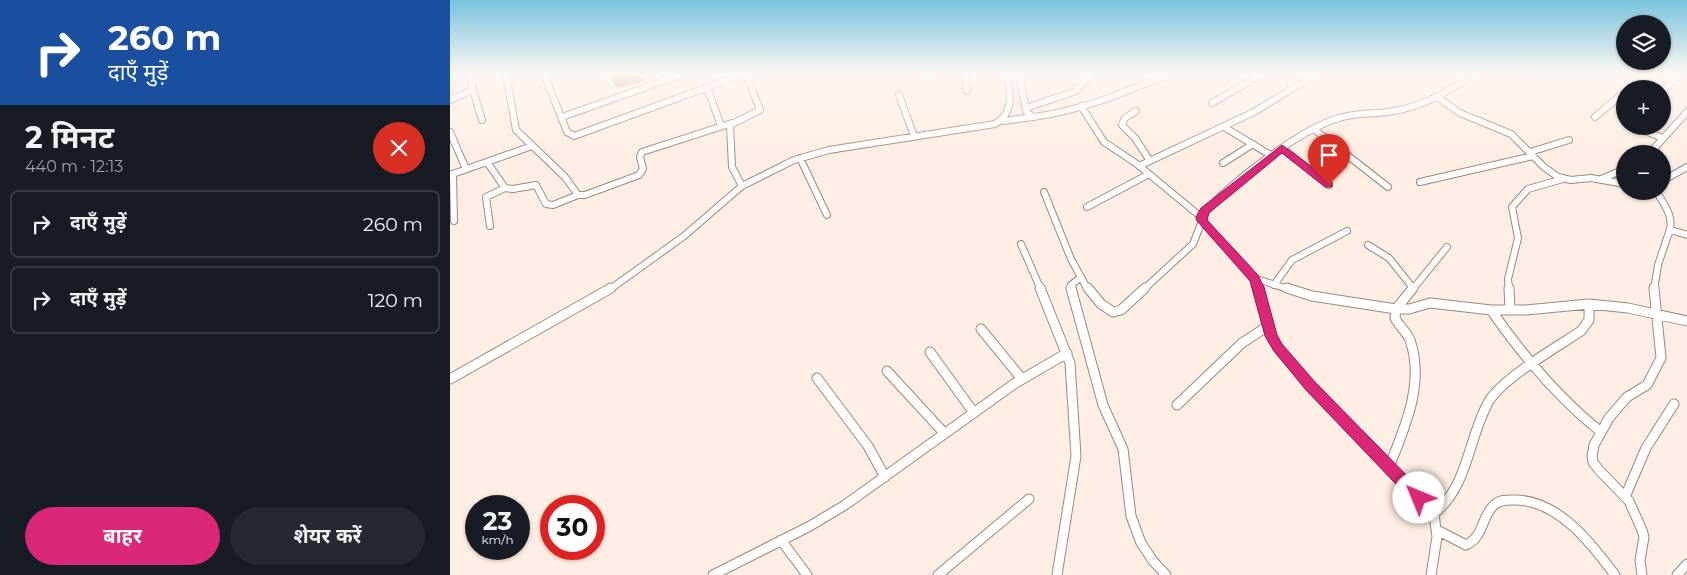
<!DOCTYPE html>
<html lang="hi">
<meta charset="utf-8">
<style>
body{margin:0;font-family:Montserrat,"Noto Sans Devanagari",sans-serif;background:#242831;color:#f1f3f6;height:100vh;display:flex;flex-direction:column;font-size:19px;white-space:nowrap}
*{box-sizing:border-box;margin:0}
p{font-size:16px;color:#9ea1a6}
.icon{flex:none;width:28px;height:28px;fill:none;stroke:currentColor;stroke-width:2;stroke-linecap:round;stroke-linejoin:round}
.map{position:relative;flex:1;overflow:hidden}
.drawer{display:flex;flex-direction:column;background:#171b24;width:450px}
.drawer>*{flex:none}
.hud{background:#1a4fa0;color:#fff;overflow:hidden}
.controls{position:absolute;left:1166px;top:15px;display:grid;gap:10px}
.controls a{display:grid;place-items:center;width:55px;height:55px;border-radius:50%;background:#171b24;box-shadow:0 1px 4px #0004;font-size:25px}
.speed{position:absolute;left:15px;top:495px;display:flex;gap:10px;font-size:25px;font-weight:700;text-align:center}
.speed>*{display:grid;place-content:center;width:65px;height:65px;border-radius:50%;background:#171b24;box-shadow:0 1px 4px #0004;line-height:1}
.speed small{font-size:12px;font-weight:400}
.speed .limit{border:8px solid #d22;background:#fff;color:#111}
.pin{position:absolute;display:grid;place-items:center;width:42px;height:42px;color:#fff;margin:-51px -21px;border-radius:50% 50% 50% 0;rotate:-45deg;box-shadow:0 0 5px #0007}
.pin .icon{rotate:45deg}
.me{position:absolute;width:55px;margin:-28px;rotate:315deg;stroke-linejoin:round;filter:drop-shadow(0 0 4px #0008)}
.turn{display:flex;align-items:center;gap:18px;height:105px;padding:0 25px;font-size:22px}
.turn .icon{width:65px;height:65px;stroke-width:2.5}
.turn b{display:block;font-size:35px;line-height:42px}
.round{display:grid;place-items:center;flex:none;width:52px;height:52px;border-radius:26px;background:#242831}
.overview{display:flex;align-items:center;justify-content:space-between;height:85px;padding:0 25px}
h1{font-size:30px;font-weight:700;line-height:38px}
.button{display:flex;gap:10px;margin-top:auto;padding:10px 25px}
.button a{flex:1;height:58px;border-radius:30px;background:#db2777;color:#fff;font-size:20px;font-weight:700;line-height:58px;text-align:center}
.button a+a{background:#242831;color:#f1f3f6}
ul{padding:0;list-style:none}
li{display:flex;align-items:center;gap:15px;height:68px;margin:0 10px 8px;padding:0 15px;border:2px solid #363941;border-radius:8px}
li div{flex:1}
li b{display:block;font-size:19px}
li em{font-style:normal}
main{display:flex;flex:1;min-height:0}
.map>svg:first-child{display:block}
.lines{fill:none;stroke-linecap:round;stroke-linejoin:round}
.minor-far1-casing{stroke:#9b897c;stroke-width:8}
.minor-casing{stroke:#9b897c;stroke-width:11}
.minor-far1{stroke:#fff;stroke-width:6}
.minor{stroke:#fff;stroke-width:9}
.shaded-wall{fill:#aa7b5a}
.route{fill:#db2777;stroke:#8e194d}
</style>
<main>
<section class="drawer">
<div class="hud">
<div class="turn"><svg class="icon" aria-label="right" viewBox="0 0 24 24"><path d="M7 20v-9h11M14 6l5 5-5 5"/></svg><div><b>260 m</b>दाएँ मुड़ें</div></div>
</div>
<div class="overview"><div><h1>2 मिनट</h1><p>440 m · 12:13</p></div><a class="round" style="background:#d93025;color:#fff"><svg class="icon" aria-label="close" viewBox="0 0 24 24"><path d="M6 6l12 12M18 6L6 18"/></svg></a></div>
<ul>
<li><svg class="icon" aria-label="right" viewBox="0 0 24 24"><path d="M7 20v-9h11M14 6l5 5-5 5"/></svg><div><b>दाएँ मुड़ें</b></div><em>260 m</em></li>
<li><svg class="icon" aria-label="right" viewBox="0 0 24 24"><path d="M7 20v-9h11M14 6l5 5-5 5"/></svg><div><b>दाएँ मुड़ें</b></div><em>120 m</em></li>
</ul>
<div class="button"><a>बाहर</a><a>शेयर करें</a></div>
</section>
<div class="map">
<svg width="1237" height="575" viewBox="0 0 1237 575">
<rect width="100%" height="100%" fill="#feeee3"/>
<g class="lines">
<defs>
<path id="minor-far1" d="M56 74 66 130 115 177 128 195H135L189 175 193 169 190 157 192 152 282 123
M94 74 117 132 124 136 294 74
M157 74 163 84
M478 74V81
M514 74 517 91
M569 74 576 111 583 117C630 111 676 92 719 74
M1196 74 1190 80 1194 85 1203 89
M257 87 271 126
M1179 89 1190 80
M23 90 32 120
M1212 92 1230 74
M449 95 464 136
M987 97 1010 113 1061 134 1094 167 1108 177 1121 180 1141 178 1175 184
M0 100 23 90 20 74
M762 103 812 74
M631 106 654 142 687 164 751 217
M576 108 626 91 642 74
M686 111 675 118 672 125 685 138 700 161
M112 117 233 74
M1145 117 1175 92
M553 121 583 117
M1184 126 1212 138
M774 127 822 156
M865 130 938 187
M0 132 16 169
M832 148 879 185
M1080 152 1119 140
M1199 154 1237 112
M350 158 377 215
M37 162 55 188 63 189 86 185 96 204 103 205 128 195
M773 163 803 144
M689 166 804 112 866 74
M3 174 4 221
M0 175 82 146
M1151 179 1175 169
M1212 181 1237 167
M970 182 1083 156
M292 186 282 167 280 125 310 110 296 74
M1206 191C1213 203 1225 217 1219 232
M594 192 621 259 638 290
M637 207 699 174
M40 226 36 197 55 188
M571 244 591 290
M918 245 939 258 963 288
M804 278 841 290
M824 285 842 260 897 231
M159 290 234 236 292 186 344 160 379 150 545 124C565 112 560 94 557 74
M620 290 621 285 630 278
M693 290 743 244 752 221
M809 290C801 265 766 241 751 217 776 186 850 129 889 118 905 113 922 114 938 112 970 108 998 92 1024 74
M962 290 997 247
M1059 290 1058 279 1068 238 1062 207 1078 189 1113 179
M1204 290 1208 265 1219 232 1224 231 1237 235"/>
<path id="minor" d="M590 288 620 363 626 456 607 575
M621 288 653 405 673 449 681 516 691 543 703 561 716 575
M638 288 651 304 663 312 671 310 695 288
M808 288 821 336 828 348 860 386 984 514 987 537 981 575
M837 288 862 296 946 309H959L980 303 1041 310H1076L1139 304 1178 308 1237 321
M1059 288 1060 310
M1041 310C1073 356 1107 397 1151 432
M531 329 572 379
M480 352 524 413
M437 371 495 434
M367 378 418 446 435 477
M0 379 161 288
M727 405 792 343 818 326
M939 467C955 427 975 383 960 340 957 332 949 326 945 318L946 309 963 288
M1175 497 1196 448 1224 404
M984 514C1020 483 1017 440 1039 401 1053 378 1107 347 1131 331L1139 320V304
M987 530 1016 545C1034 537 1031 517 1044 505 1050 499 1059 500 1066 500 1109 501 1141 543 1165 575
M331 540 357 575
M263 575 360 526 395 505 564 384 617 353
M488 575 579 499
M1192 575 1190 560 1194 537 1192 530 1179 501 1149 470 1143 462 1142 456 1144 445 1159 418 1177 397 1197 385 1211 358 1204 288
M1227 575 1237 564"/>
</defs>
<use href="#minor-far1" class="minor-far1-casing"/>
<use href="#minor" class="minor-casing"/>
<use href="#minor-far1" class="minor-far1"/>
<use href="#minor" class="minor"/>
</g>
<path class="shaded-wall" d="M164 74H191L194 82 167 88 158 75Z"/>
<linearGradient id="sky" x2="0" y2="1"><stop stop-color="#77c3de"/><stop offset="0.48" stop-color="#fff7f2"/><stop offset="1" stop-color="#fff7f2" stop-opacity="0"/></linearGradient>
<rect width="1237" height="154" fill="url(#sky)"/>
<path class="route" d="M832 145 882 182V187H875L832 153 759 213 757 220 808 275 814 287 827 335 832 344 865 382 974 493 976 498 974 503 969 505 964 503 856 390 824 351 815 336 800 281 747 221 746 217 751 208Z"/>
</svg>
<div class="controls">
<a><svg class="icon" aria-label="layers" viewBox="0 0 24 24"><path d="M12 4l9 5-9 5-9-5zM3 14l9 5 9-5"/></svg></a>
<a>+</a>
<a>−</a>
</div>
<div class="speed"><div>23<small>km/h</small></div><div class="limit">30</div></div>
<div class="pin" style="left:879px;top:185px;background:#d93025"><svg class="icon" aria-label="arrive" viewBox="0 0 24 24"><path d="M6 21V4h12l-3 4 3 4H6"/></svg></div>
<svg class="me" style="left:969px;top:498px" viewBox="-20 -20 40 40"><circle r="19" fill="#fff"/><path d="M0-13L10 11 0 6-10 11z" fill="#db2777"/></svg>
</div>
</main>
